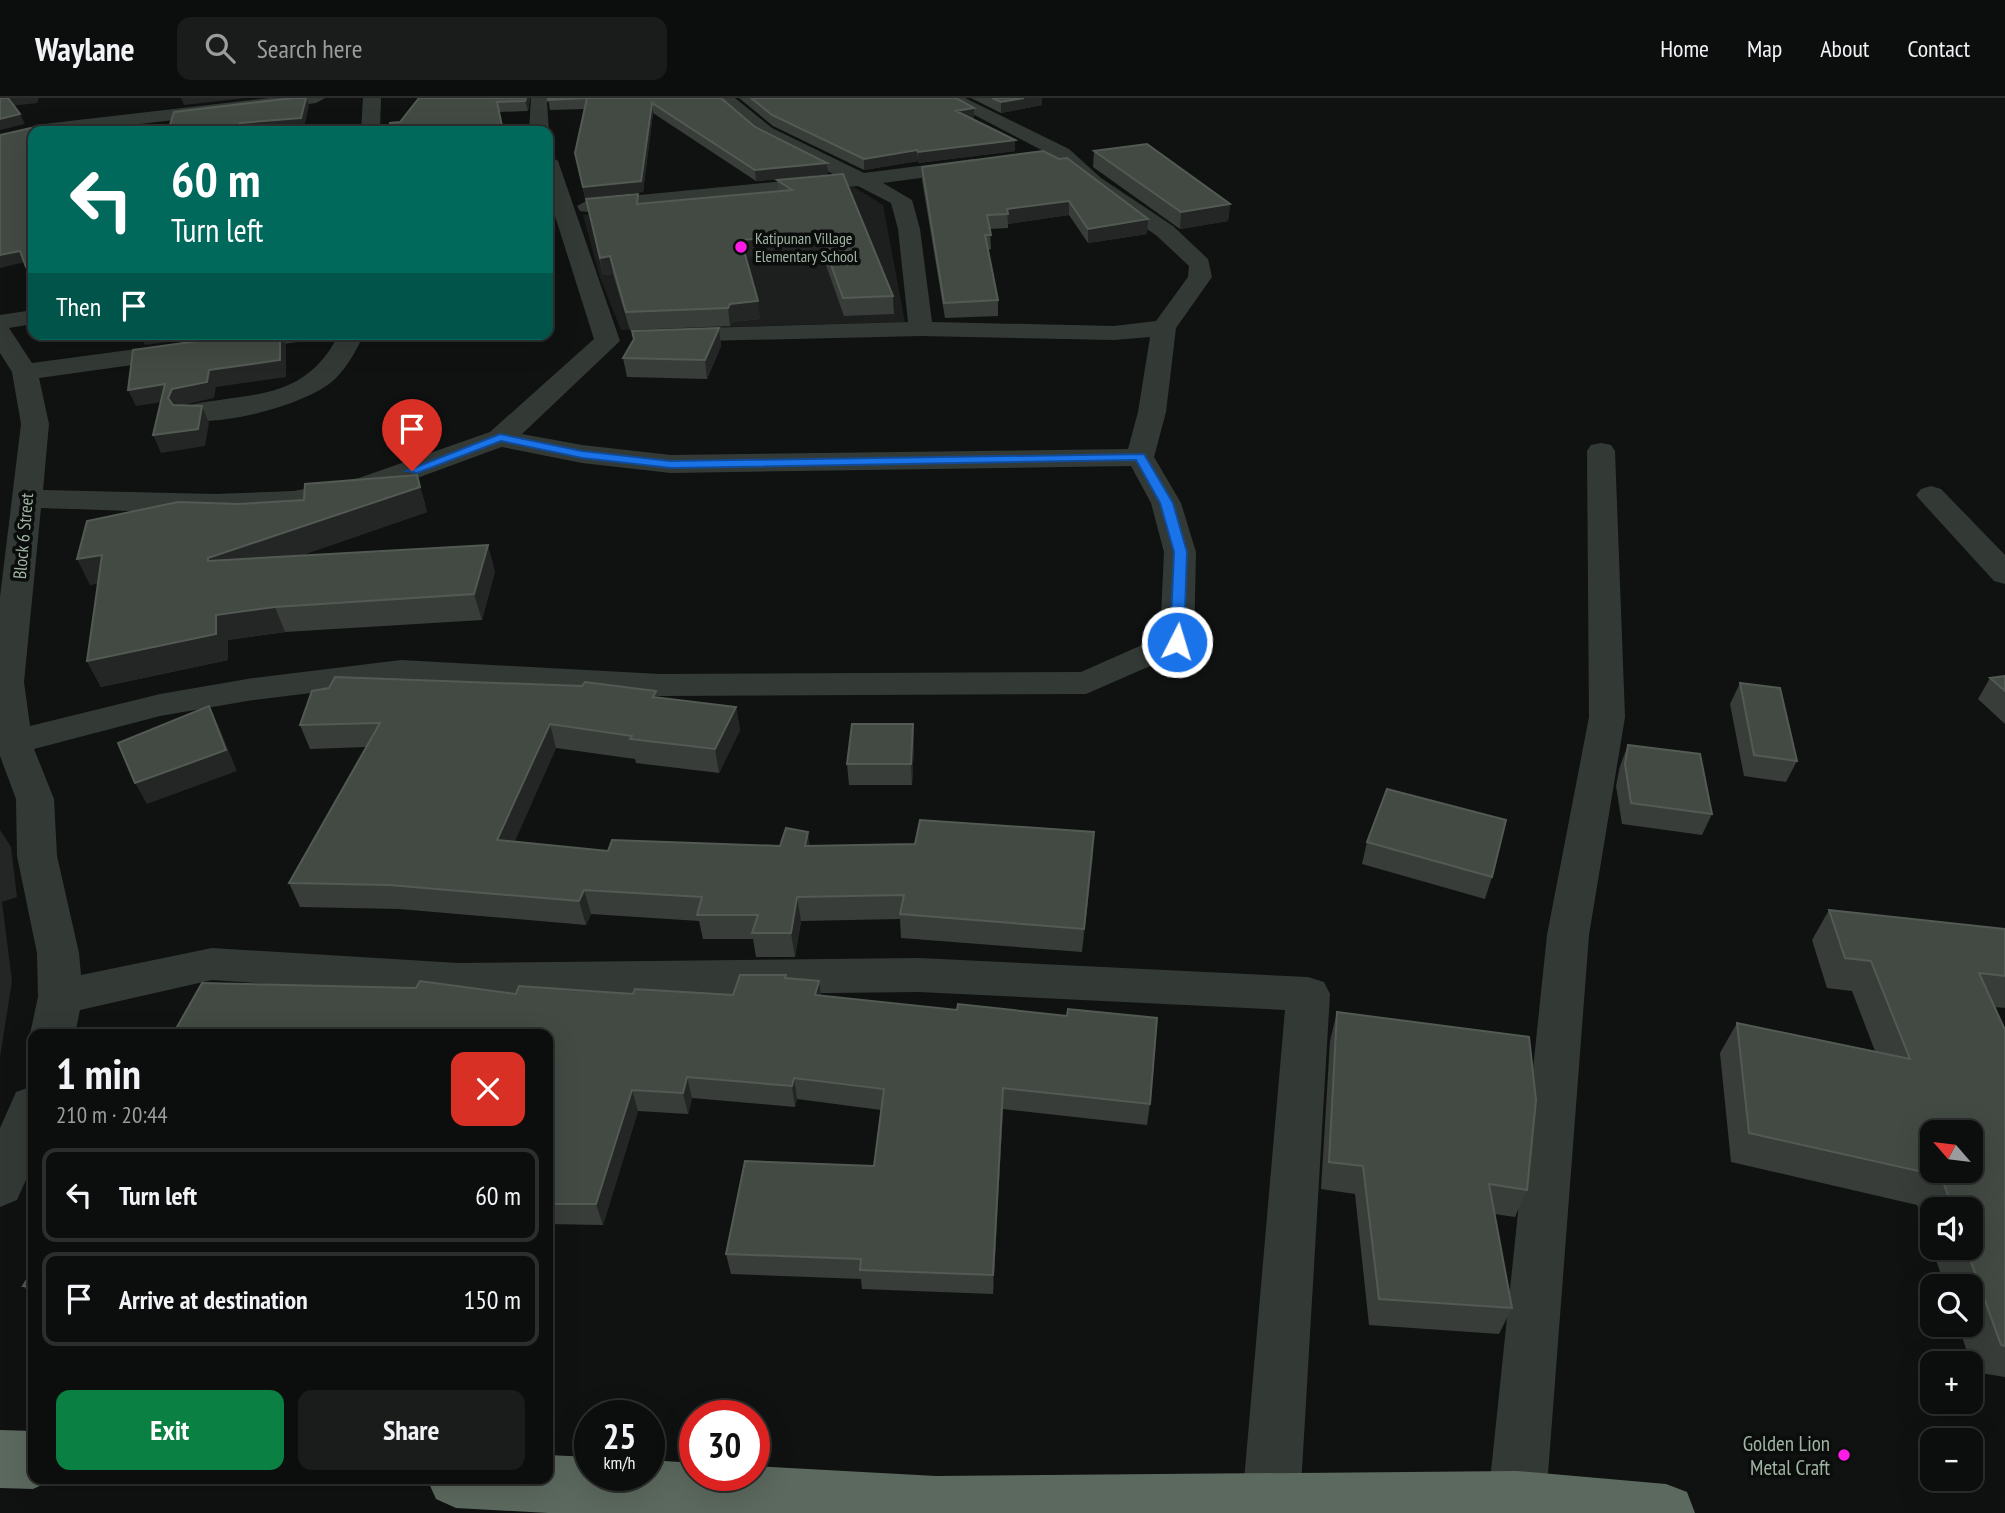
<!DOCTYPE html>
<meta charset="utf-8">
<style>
body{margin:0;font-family:"PT Sans Narrow",sans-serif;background:#1a1c1b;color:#f1f3f6;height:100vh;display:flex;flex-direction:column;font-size:26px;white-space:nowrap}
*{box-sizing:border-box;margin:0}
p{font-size:23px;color:#9a9c9d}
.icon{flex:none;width:38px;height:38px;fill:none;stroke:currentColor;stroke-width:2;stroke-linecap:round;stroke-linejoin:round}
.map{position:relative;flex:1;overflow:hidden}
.sheet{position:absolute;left:28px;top:931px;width:525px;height:455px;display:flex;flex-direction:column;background:#0c0e0d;border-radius:14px;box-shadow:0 7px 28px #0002,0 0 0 2px #2c2e2e}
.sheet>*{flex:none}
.top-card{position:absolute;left:28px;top:28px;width:525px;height:214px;border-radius:14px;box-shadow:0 7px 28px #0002,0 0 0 2px #2c2e2e;background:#00695c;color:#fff;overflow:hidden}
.needle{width:46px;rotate:298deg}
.buttons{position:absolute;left:1920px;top:1022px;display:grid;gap:14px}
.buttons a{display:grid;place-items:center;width:63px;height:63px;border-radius:14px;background:#0c0e0d;box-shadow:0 7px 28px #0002,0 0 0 2px #2c2e2e;font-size:35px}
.speed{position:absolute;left:574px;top:1302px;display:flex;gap:14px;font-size:35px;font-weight:700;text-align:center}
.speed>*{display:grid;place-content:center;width:91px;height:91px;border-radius:50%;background:#0c0e0d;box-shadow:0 7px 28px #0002,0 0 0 2px #2c2e2e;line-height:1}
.speed small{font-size:18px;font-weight:400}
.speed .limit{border:10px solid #d22;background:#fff;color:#111}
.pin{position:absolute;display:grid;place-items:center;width:60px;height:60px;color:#fff;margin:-72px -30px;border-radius:50% 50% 50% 0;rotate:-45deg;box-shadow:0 0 7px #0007}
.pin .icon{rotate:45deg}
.me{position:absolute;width:77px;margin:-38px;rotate:5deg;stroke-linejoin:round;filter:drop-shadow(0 0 5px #0008)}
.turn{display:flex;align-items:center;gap:24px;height:147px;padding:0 28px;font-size:32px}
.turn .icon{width:91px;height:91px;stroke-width:2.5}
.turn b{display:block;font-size:49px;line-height:60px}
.then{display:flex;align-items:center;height:66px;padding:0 28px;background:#0003;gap:14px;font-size:26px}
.round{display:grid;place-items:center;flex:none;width:74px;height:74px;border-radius:14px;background:#1a1c1b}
.overview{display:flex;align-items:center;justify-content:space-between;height:119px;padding:0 28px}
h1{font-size:42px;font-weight:700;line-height:52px}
.button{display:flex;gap:14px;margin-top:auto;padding:14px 28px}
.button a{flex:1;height:80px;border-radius:14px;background:#0b8043;color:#fff;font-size:28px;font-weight:700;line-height:80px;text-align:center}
.button a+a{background:#1a1c1b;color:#f1f3f6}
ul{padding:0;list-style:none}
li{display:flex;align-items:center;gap:21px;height:94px;margin:0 14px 10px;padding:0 14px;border:4px solid #2c2e2e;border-radius:14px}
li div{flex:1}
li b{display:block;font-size:26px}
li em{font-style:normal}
header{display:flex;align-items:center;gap:42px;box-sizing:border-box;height:98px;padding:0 35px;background:#0c0e0d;border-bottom:2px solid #2c2e2e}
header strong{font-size:33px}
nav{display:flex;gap:38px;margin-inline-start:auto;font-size:24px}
.search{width:490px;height:63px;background:#1a1c1b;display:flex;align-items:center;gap:18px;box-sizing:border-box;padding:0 24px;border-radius:14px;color:#9a9c9d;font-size:26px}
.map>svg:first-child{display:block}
.built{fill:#1c1f1d}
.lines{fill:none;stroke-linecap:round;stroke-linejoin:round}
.minor{fill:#333a35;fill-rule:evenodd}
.highway{fill:#5c695e;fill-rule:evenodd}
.wall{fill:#383d39;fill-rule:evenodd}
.shaded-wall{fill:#232624}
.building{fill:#434a44;stroke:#525a53;stroke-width:2;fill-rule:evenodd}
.route{fill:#1a73e8;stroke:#114b97;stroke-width:2}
.poi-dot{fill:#ff1be6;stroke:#0b0d0c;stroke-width:2.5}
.labels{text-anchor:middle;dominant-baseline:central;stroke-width:7;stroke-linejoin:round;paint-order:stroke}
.far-poi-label{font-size:16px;fill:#a0b4a3;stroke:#0b0d0c;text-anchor:start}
.street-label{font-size:18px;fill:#a0b4a3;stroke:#0b0d0c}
.near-poi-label{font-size:21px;fill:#a0b4a3;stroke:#0b0d0c;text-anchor:end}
</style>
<header>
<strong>Waylane</strong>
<div class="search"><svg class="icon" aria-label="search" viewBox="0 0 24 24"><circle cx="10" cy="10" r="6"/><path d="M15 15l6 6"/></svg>Search here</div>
<nav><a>Home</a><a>Map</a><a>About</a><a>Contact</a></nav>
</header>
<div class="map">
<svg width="2005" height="1415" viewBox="0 0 2005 1415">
<rect width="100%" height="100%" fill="#101211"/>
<path class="built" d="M854 89 883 107 905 224 621 232 600 180 583 117Z"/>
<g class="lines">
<path class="minor" d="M269 0H325L316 5 81 33H33V38L25 33 35 27Z
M363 0H381L380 33H361Z
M531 0H551L547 5 549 33 548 34 529 33Z
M715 0H735L772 30 864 75 973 61 980 63 983 67 980 71 973 73 883 85 912 102 920 131 932 224 1114 228 1156 223 1188 179 1189 168 1157 138 1087 88 1055 59 942 0H965L1069 51 1101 80 1173 128 1208 161 1212 179 1176 230 1166 314 1154 359 1181 405 1196 454 1194 544 1189 551 1086 596 660 598 401 584 253 602 160 618 34 651 54 701 57 758 79 855 81 877 212 850 458 865 919 860 1308 879 1324 884 1330 896 1300 1406 1297 1415H1245L1242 1406 1285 912 919 894 458 899 212 882 80 912 75 936H33V941L30 936 38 899 37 855 17 758 16 701 0 658V499L21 326 12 274 0 255V217L33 212V226L9 230 32 265 248 236H317L314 241 305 243 39 280 49 326 43 392 215 396 294 393 359 380 490 334 594 241 548 96V57L558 63 620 243 522 336 582 347 671 357 1128 351 1138 314 1150 239 1114 242 921 238 660 244 656 239 660 234 669 231 908 224 898 131 891 105 858 88 588 114 580 113 577 108 588 102 837 78 758 38ZM502 349 582 365 671 375 1131 368 1151 405 1164 454 1160 539 1081 574 660 576 401 562 253 580 160 596 30 628 24 584 41 410C124 412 209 419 292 411 364 404 434 373 502 349Z
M339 236H364C356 253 348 268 335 281 308 307 217 330 181 321L177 315 181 309C247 293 303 307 339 236Z
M1601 345 1611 347 1615 353 1625 619 1589 837 1546 1402 1541 1415H1493L1488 1402 1547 837 1589 619 1587 353 1591 347Z
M1931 388 1941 391 2005 457V486L1994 483 1921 403 1916 397 1921 391Z
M33 988V1066L17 1102 0 1109V1030L16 994Z"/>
<path class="highway" d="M0 1332 33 1333V1381L53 1382 33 1391 0 1390Z
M548 1357 590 1359V1377H649V1362L695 1365V1377H754V1368L936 1378 1517 1373 1666 1386 1687 1394 1695 1415H548L456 1410 436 1401 427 1381H548Z"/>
</g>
<path class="wall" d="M419 0H530L528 13 499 14 400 24Z
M548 0H721L755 29 828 76 756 83 653 15 643 94 585 100 575 55 584 11 550 12Z
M739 0H956L974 20 971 21 1015 53 918 65V63L864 72 773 28Z
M971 0H1042V7L1001 15Z
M1094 53 1230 106 1228 123 1180 131 1093 69Z
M1059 61 1148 121 1147 136 1088 145 1069 117 1008 126V130L990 131 991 151 988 152 998 202V218L945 220 922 82V69Z
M843 76 893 198 894 216 844 218 821 153 746 159 760 221 732 224 730 228 630 232 613 176 603 177 586 101 640 105 778 93 777 82Z
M719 230 721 248 707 281 627 279 623 260 634 242 632 233Z
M465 236H515L466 238Z
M417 377 427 414 299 458 495 473 482 522 285 534 228 542V562L101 589 87 563 98 485 90 487 239 406 304 402Z
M2005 578V626L1978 601 1990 580Z
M1740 585 1797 663 1786 684 1744 678 1730 606Z
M657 599 736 609 740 632 719 675 636 665 635 661 556 650 514 744 608 753 809 748 1093 758 1082 854 901 840 900 821 801 823 795 859H756L753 841H703L699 823 591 816 586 827 399 811 300 809 289 785 366 649 310 651 300 627Z
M913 626 914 647 912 687H849L847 666Z
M1628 647 1712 716 1702 737 1622 726 1616 688 1620 668Z
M1367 744 1492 779 1485 801 1362 766Z
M1829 812 2005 831V910L1995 909 2005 932V1279L1974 1274 1958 1227H1970V1188H1945L1917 1107 1731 1064 1720 955 1737 925 1875 953 1852 893 1827 890 1812 842ZM1932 1111H1970V1150H1932Z
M786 880 821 897 1150 1006 1147 1027 1003 1011 993 1196 862 1191 861 1181 731 1176 726 1156 874 1068 881 1012 797 1001 795 1009 692 1000 688 1016 638 1013 603 1127 548 1126V936L516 896 733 897Z
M1337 914 1527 1092 1515 1119 1494 1116 1512 1210 1499 1236 1369 1227 1355 1096 1321 1091 1330 943Z
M33 1172V1199L23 1188Z"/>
<path class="shaded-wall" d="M8 0H39L37 5 11 8Z
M181 0H246L184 7Z
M307 0 309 8 304 30 268 33H238L240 25Z
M526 0H530L528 13 525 3Z
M1024 0H1042V7L1001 15V4Z
M652 5 653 15 643 94 585 100 583 89Z
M974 10V20L956 24V13Z
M20 16 25 26 0 32V21Z
M1015 42V53L918 65V54Z
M917 52 918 63 864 72V61Z
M827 65 828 76 756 83 755 72Z
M1069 103V117L1008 126 1007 111Z
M1230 106 1228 123 1180 131 1181 114Z
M1148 121 1147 136 1088 145V131Z
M820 136 821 153 744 160 741 142Z
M20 153 25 164 0 170V157Z
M610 158 613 176 603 177 600 160Z
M33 168V180L31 181 26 169Z
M758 203 760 221 732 224 730 228 728 210 730 206Z
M719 230 721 248 707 281 705 262Z
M153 236H226L145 247 141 238Z
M280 236H282L286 248V279L216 289 214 300 179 308 175 316 169 303 136 308 128 292 165 286 172 291Z
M202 308 209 325 205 348 161 355 153 337Z
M417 377 427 414 219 486 208 460Z
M488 447 495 473 482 522 474 496Z
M102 457 114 482 90 487 77 461Z
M275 509 285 534 228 542V562L101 589 87 563 216 517Z
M209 608 219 629 237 673 147 706 135 685Z
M736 609 740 632 719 675 715 651Z
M550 626 556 650 505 766 497 742Z
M913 626 914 647 912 687 911 666Z
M0 732 11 749 17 799 2 804 12 883 0 959Z
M808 734 811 758 805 748Z
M1094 734 1093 758 1082 854 1084 831Z
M584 792 591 816 586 827 579 803Z
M797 799 801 823 795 859 791 835Z
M819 883 822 904 815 897Z
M687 979 692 1000 688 1016 683 995Z
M794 980 797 1001 795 1009 792 988Z
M1003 990V1011L993 1196V1177Z
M632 992 638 1013 603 1127 596 1106Z"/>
<path class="building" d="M0 0H8L20 16 0 21Z
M293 0H306L301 20 240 25 238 33H168L174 14Z
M419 0H526L525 3 497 4 503 33H390V25L400 24Z
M548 0H721L755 29 827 65 755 72 652 5 641 83 583 89 575 55 587 0 548 2Z
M751 0H956L974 10 956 13 1015 42 918 54 917 52 864 61 772 17Z
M992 0H1024L1001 4Z
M31 30 33 34V168L26 169 20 153 0 157V37Z
M1147 46 1230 106 1181 114 1094 53Z
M1043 53 1059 61 1067 60 1148 121 1088 131 1069 103 1007 111 1008 116 987 117 991 137H985L998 202 944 205 922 69Z
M843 76 893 198 843 200 820 136 741 142 758 203 730 206 728 210 626 214 610 158 600 160 586 101 638 96 637 106 792 92 777 82Z
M719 230 705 262 623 260 634 241 632 233Z
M250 236H280V262L209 272 207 284 172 291 168 300 173 307 202 308 198 331 153 337 165 286 128 292 133 252Z
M417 377 420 389 208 460V463L488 447 474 496 275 509 216 517V536L87 563 102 457 77 461 87 423 178 404 239 406 304 402 305 386Z
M2005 578V593L1990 580Z
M335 579 582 588 585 584 656 593 653 599 736 609 715 651 630 641 632 638 550 626 497 742 608 753 612 742 780 748 786 730 808 734 805 748 915 746 920 722 1094 734 1084 831 900 816 904 797 797 799 791 835H752L758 817H697L702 799 584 792 579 803 389 787 289 785 380 625 300 627 312 593 329 590Z
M1740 585 1780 590 1797 663 1754 657Z
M209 608 226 652 135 685 118 645Z
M852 626H913L911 666H847Z
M1628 647 1700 656 1712 716 1631 705 1625 666Z
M1387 691 1506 722 1492 779 1367 744Z
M1829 812 2005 831V878L1979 875 2005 932V1248L2001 1247 1966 1150H1970V1111H1953L1941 1078 1749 1035 1737 925 1910 961 1871 863 1845 860ZM1932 1034H1970V1073H1932Z
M740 877H786L785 880 819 883 815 897 957 912 958 906 1067 918 1068 911 1157 920 1150 1006 1003 990 993 1177 860 1172 861 1161 726 1156 745 1063 874 1068 884 991 794 980 792 988 687 979 683 995 632 992 596 1106H548V936H173L202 885 416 890 420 883 516 896 519 888 633 896 635 891 733 897Z
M1337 914 1529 939 1536 1002 1527 1092 1489 1086 1512 1210 1379 1201 1363 1068 1329 1064Z
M33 1172V1188H23Z"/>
<path class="route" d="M500 336 582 353 671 363 1144 356 1173 405 1187 454 1184 544 1177 548 1170 544 1174 454 1160 405 1136 362 671 370 582 360 501 343 417 375 406 373Z"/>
<g class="poi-dot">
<circle cx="741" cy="149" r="7"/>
<circle cx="1844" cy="1357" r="7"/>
</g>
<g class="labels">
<g class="far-poi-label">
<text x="755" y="140">Katipunan Village<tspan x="755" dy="18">Elementary School</tspan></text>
</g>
<g class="street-label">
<text transform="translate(23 438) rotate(-85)">Block 6 Street</text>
</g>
<g class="near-poi-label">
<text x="1830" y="1345">Golden Lion<tspan x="1830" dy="24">Metal Craft</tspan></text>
</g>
</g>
</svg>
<div class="buttons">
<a><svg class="needle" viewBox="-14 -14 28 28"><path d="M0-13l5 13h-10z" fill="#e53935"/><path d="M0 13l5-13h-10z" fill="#9a9c9d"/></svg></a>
<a><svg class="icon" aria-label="sound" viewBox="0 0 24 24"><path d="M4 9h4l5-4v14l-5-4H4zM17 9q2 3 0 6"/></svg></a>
<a><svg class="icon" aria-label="search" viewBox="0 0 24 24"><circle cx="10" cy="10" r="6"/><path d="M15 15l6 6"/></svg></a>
<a>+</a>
<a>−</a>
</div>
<div class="speed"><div>25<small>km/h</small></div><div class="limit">30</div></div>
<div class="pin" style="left:412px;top:373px;background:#d93025"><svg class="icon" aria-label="arrive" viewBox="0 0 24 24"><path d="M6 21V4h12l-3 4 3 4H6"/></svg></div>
<svg class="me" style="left:1177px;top:544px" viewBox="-20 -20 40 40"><circle r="17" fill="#1a73e8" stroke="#fff" stroke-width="3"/><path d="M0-11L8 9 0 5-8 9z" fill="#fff"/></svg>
<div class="top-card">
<div class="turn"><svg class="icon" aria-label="left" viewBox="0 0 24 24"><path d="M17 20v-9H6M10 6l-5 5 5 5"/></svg><div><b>60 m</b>Turn left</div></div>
<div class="then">Then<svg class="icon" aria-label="arrive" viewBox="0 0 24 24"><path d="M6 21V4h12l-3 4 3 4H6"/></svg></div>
</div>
<section class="sheet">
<div class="overview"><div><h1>1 min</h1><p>210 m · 20:44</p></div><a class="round" style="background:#d93025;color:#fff"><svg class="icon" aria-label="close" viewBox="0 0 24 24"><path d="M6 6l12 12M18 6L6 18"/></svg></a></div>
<ul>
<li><svg class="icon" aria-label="left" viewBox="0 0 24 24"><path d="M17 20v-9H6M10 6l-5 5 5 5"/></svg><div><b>Turn left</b></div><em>60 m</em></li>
<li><svg class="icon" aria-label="arrive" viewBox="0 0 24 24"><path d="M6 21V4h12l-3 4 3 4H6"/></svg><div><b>Arrive at destination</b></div><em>150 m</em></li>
</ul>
<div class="button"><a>Exit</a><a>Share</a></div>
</section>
</div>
